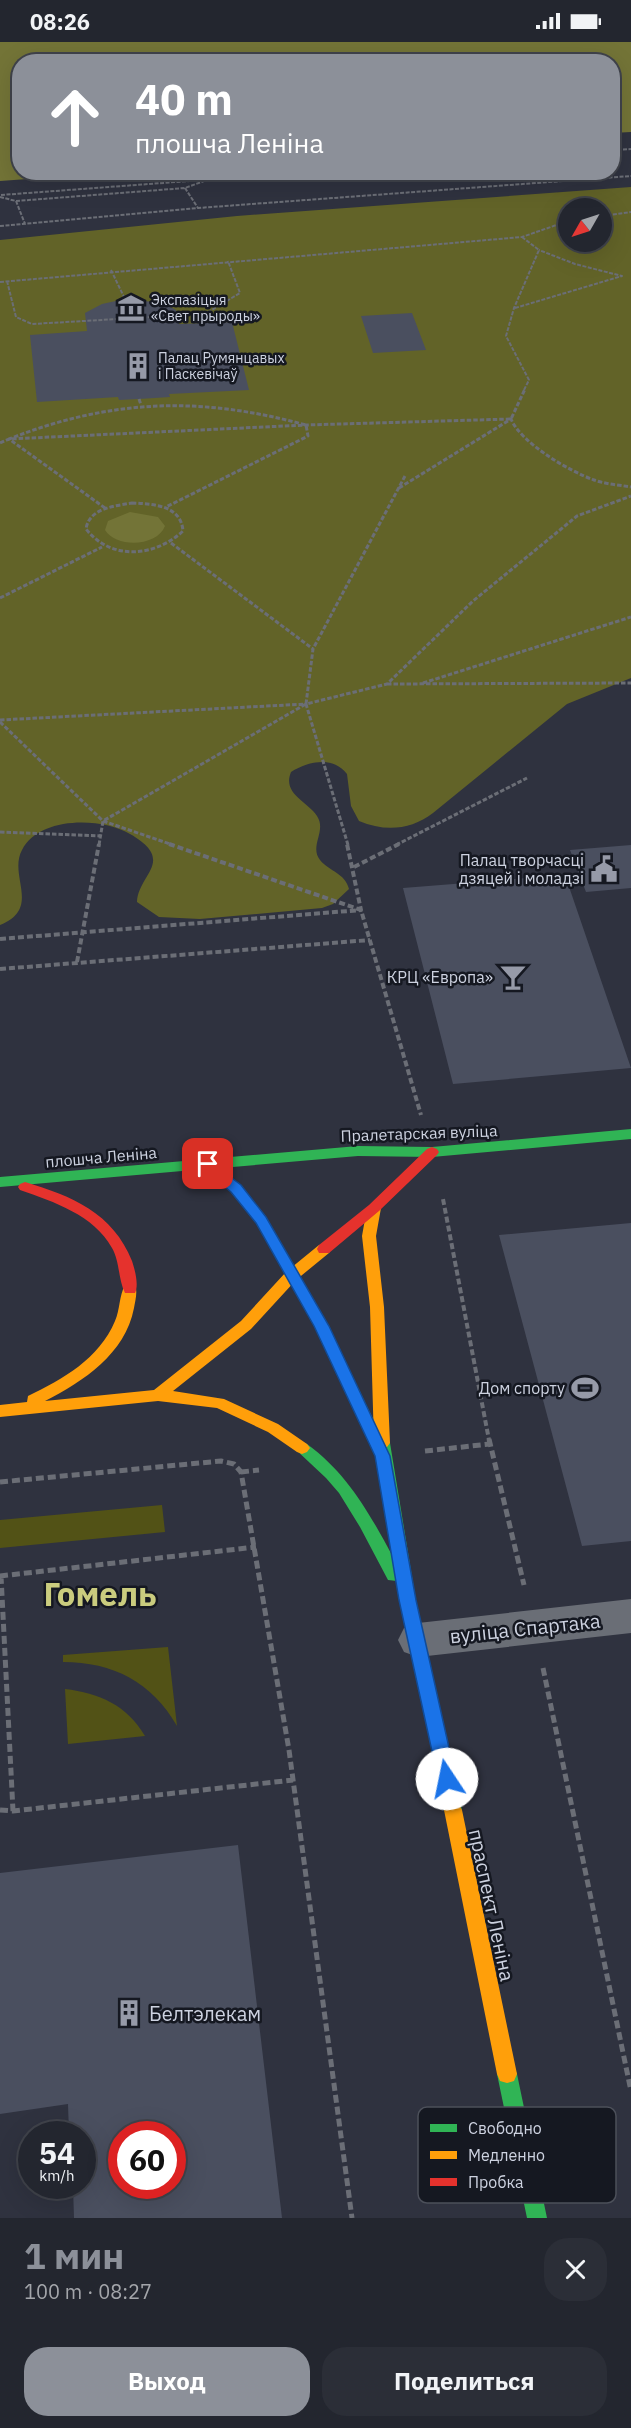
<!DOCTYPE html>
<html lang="ru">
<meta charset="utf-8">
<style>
body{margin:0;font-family:"IBM Plex Sans",sans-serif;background:#2b2e37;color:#f1f3f6;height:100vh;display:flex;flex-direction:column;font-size:22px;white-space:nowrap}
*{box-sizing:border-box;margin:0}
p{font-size:20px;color:#a3a5aa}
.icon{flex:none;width:33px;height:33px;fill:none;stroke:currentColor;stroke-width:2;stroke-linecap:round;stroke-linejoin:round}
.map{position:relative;height:2176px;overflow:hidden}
.panel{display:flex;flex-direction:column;background:#23262f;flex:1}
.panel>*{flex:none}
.top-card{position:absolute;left:12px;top:12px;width:608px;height:126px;border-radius:24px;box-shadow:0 6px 24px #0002,0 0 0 2px #40434b;background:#8c9099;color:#fff;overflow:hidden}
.needle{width:39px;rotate:231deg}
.buttons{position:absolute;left:558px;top:156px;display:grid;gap:12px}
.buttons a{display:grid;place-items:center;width:54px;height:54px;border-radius:50%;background:#23262f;box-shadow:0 6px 24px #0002,0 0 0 2px #40434b;font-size:30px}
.speed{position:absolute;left:18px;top:2079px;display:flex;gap:12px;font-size:30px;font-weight:700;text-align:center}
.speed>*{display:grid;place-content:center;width:78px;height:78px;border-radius:50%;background:#23262f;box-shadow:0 6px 24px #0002,0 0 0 2px #40434b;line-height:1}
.speed small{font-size:15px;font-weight:400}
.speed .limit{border:9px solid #d22;background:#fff;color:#111}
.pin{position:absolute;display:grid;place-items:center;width:51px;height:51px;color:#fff;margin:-26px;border-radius:12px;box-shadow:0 3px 9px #0006}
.me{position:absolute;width:66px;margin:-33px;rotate:349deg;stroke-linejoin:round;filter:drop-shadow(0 0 4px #0008)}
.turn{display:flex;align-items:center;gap:21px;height:126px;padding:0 24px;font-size:27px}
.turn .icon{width:78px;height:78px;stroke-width:2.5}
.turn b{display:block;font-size:42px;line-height:51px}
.round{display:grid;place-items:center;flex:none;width:63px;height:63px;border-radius:24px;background:#2b2e37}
.headline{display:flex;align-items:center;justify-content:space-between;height:102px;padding:0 24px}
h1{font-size:36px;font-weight:800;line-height:45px;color:#8c9099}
.button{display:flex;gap:12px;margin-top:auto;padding:12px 24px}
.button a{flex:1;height:69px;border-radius:24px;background:#8c9099;color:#fff;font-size:24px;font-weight:800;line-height:69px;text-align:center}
.button a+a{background:#2b2e37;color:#f1f3f6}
.status{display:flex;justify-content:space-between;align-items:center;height:42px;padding:0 30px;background:#23262f;direction:ltr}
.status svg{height:16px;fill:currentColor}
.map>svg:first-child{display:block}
.green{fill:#525216}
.forest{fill:#626328;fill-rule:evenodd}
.water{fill:#737437}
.building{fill:#4a4f5f;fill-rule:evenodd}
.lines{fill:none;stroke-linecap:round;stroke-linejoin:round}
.path-far3{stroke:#6b6e76;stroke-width:2;stroke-dasharray:4 1.5;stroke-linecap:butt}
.path-far2{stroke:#6b6e76;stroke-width:3;stroke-dasharray:4.5 2;stroke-linecap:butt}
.path-far1{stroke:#6b6e76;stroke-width:4;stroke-dasharray:6 3;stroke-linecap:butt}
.path{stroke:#6b6e76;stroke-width:5;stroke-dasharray:8 4;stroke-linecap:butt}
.street{fill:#6a6e76;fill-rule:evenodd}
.fast{fill:#30b455;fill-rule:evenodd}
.slow{fill:#ff9f0a;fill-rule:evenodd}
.jam{fill:#e5322d;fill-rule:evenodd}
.route{fill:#1a73e8;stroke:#114b97;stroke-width:1.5}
.labels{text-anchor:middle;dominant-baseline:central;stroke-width:5;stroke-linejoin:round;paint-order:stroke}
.far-poi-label{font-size:14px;fill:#cdd2e0;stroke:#151821;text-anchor:start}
.poi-label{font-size:16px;fill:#cdd2e0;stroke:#151821;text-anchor:end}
.street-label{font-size:16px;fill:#cdd2e0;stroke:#151821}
.near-street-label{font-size:20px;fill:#cdd2e0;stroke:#151821}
.near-poi-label{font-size:20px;fill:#cdd2e0;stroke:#151821;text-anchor:start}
.near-town-label{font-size:33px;font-weight:bold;fill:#cacc7e;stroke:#151821}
.key{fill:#151821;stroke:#4c505a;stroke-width:1.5}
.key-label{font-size:16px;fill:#cdd2e0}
</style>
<div class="status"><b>08:26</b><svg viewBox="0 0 49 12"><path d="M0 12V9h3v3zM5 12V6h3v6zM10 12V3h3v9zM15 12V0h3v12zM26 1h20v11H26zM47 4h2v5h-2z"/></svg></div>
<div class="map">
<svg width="631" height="2176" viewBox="0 0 631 2176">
<rect width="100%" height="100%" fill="#2f323f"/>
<path class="green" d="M162 1463 165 1490 0 1506V1478Z
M168 1605 177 1684C152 1640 113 1620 63 1620V1613Z
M65 1647C99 1651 127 1663 145 1694L68 1702Z"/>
<path class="forest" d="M631 145V636L567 662 433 771C411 788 385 790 359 779L351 764 347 732C333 714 309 719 291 730 282 752 307 759 317 774 327 789 309 804 320 818 330 830 345 831 349 847L333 862 322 866 200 877 159 875 137 860C138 832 177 819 130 792 102 775 39 774 22 808 8 834 42 866 0 883V198L237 174ZM568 166H602V200H568Z"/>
<path class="water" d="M0 0H631V90L612 91V20H20V130L111 131 0 139Z
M130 470 158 475 165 484C157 505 116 506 105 488L108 479Z"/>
<path class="building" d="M125 257 163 261 176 268 179 282 232 280 249 348 169 352 170 355 139 357 119 358 118 355 37 360 30 293 87 289 85 271 102 262Z
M412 271 426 308 373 311 361 274Z
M631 803V846L586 850 570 808Z
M565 833 631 1026 453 1042 403 846Z
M631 1181V1499L582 1504 499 1193Z
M238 1803 282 2176H74L73 2144H82V2092H69L68 2062 0 2072V1831ZM122 2092H172V2144H122Z"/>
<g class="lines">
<path class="path-far3" d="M612 108 631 107
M505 130 546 140
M185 146 198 166
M1 153 203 138
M0 155 16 159 185 146 207 138 317 130
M16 159 25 182
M602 174 631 170
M0 184 198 166 631 134
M522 195 539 208 514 266 506 294 529 338 524 348
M111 228 125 257
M7 239 16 275 32 282 205 272 240 251 228 219
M0 240 522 195 568 179
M515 266 622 234 575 222 539 208"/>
<path class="path-far2" d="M139 357 141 363
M0 401 9 397 306 383 511 377 525 347
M399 446 511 377C521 401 569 429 594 438 605 442 619 443 631 445
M132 461C153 462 181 463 183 489 155 515 111 519 86 487 89 466 115 464 132 461Z
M105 466 9 397C111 357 200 354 306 383L308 394 166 465
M171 501 313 607
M0 556 102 505
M423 641 631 575
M387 642 631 641
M306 662 313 607 405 434
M0 678 306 662
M0 680 103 779 173 803
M0 790 101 794
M99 803 103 779 306 662
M348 803 306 662 387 642 473 559 577 474 631 454
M396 803 527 736"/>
<path class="path-far1" d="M169 802 361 868 421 1073
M354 825 399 802
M0 897 361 868 347 802
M77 920 99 802
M0 927 370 898
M443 1157 489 1398"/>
<path class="path" d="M489 1397 524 1543
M425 1409 490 1402
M241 1430 259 1428
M0 1440 221 1419 234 1422 241 1430 289 1708 352 2176
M0 1534 256 1505
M1 1534 13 1769
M543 1626 631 2049
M0 1768 13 1769 293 1738"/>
<path class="street" d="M631 1557V1591L418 1615 404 1610 398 1598 404 1586 418 1581Z"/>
<path class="fast" d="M631 1087V1097L432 1115 358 1114 221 1126C256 1155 276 1192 299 1232 329 1285 355 1340 382 1395L387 1397 390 1401 416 1559 462 1768 459 1774 453 1776 447 1774 444 1768 397 1539 388 1538 360 1485 339 1451 326 1436 294 1406 297 1402 302 1400 307 1402C347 1431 370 1472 393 1515L375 1406 369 1401 314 1284 256 1181 231 1149 205 1127 0 1145V1135L358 1104 432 1105Z
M507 2023 514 2025 517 2032 547 2176H527L497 2032 500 2025Z"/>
<path class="slow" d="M374 1161 381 1166 376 1194 384 1265 390 1401 387 1405 382 1407 377 1405 374 1401 370 1265 362 1194 367 1166Z
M324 1202 329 1203 331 1207 329 1211 296 1238 251 1287 173 1349 224 1357 278 1382 307 1402 310 1406 307 1410 302 1412 297 1410 268 1390 217 1366 158 1359 0 1375V1363L27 1360 28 1354C63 1337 99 1317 115 1279 120 1268 119 1254 125 1243H135C138 1250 135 1259 134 1266 125 1312 84 1339 45 1359L154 1348 241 1279 286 1230 319 1203Z
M453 1760 459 1762 462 1768 517 2032 514 2039 507 2041 500 2039 497 2032 444 1768 447 1762Z"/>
<path class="jam" d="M432 1105 437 1107 439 1110 437 1113 379 1169 329 1211H319L317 1207 319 1203 369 1163 427 1107Z
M25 1140C72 1154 113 1171 132 1219 135 1228 139 1243 135 1251H125C118 1237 120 1220 112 1206 94 1173 54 1160 20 1148L18 1145 20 1142Z"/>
</g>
<path class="route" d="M208 1118 241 1143 266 1175 329 1284 390 1414 416 1558 456 1737 453 1743 447 1745 440 1743 438 1737 399 1558 375 1414 314 1284 256 1181 231 1150 203 1126 201 1122Z"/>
<defs>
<symbol id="museum-bare" viewBox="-9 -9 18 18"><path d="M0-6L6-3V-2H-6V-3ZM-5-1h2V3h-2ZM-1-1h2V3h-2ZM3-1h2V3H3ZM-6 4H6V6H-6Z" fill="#969aa8" stroke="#151821" stroke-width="2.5" paint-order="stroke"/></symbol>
<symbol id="building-bare" viewBox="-9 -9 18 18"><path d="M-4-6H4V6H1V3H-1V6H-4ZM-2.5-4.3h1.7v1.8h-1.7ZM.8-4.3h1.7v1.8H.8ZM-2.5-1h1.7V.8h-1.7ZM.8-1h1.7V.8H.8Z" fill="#969aa8" stroke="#151821" stroke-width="2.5" paint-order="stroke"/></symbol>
<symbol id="civic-bare" viewBox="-9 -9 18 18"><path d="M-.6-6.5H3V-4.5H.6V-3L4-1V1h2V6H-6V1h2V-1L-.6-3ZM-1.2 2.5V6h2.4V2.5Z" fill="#969aa8" stroke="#151821" stroke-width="2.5" paint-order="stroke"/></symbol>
<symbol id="bar-bare" viewBox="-9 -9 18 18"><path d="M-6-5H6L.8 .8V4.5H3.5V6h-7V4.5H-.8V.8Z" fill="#969aa8" stroke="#151821" stroke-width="2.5" paint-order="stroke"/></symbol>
<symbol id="stadium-bare" viewBox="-9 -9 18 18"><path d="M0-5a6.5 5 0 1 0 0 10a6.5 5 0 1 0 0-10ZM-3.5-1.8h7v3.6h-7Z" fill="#969aa8" stroke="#151821" stroke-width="2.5" paint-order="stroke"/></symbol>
</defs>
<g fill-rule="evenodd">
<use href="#museum-bare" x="112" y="247" width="38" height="38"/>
<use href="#building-bare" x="119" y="305" width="38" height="38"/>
<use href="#civic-bare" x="585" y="808" width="38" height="38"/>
<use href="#bar-bare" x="494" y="916" width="38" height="38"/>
<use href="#stadium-bare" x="566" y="1327" width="38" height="38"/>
<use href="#building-bare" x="110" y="1952" width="38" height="38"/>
</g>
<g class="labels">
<g class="far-poi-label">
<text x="151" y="258">Экспазіцыя<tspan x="151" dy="16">«Свет прыроды»</tspan></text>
<text x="158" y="316">Палац Румянцавых<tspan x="158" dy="16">і Паскевічаў</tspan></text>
</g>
<g class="poi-label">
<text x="584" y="818">Палац творчасці<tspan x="584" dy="18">дзяцей і моладзі</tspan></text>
<text x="493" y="935">КРЦ «Европа»</text>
<text x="565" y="1346">Дом спорту</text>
</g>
<g class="street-label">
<text transform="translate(419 1091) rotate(-2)">Пралетарская вуліца</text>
<text transform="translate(101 1115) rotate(-5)">плошча Леніна</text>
</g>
<g class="near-street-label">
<text transform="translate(525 1586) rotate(-6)">вуліца Спартака</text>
<text transform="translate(492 1863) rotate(78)">праспект Леніна</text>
</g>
<g class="near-poi-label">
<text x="149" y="1971">Белтэлекам</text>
</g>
<g class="near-town-label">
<text x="100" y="1551">Гомель</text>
</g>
</g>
<rect x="418" y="2065" width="198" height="96" rx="9" class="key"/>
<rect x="430" y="2082" width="27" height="8" fill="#30b455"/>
<rect x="430" y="2109" width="27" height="8" fill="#ff9f0a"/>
<rect x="430" y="2136" width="27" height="8" fill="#e5322d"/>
<g class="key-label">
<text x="468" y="2092">Свободно</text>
<text x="468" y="2119">Медленно</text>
<text x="468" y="2146">Пробка</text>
</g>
</svg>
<div class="buttons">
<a><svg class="needle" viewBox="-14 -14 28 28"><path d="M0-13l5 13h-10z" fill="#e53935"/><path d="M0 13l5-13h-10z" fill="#a3a5aa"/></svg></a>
</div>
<div class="speed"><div>54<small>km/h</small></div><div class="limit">60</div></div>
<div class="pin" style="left:208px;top:1122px;background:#d93025"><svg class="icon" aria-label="arrive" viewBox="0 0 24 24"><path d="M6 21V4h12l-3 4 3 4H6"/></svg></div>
<svg class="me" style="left:447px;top:1737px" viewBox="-20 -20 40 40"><circle r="19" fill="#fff"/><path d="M0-13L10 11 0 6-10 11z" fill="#1a73e8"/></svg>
<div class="top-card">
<div class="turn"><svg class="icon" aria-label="ahead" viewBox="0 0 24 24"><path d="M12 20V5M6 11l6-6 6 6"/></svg><div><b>40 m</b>плошча Леніна</div></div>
</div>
</div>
<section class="panel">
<div class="headline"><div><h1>1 мин</h1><p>100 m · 08:27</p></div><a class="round"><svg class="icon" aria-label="close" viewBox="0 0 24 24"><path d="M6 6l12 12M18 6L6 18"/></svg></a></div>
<div class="button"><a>Выход</a><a>Поделиться</a></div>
</section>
